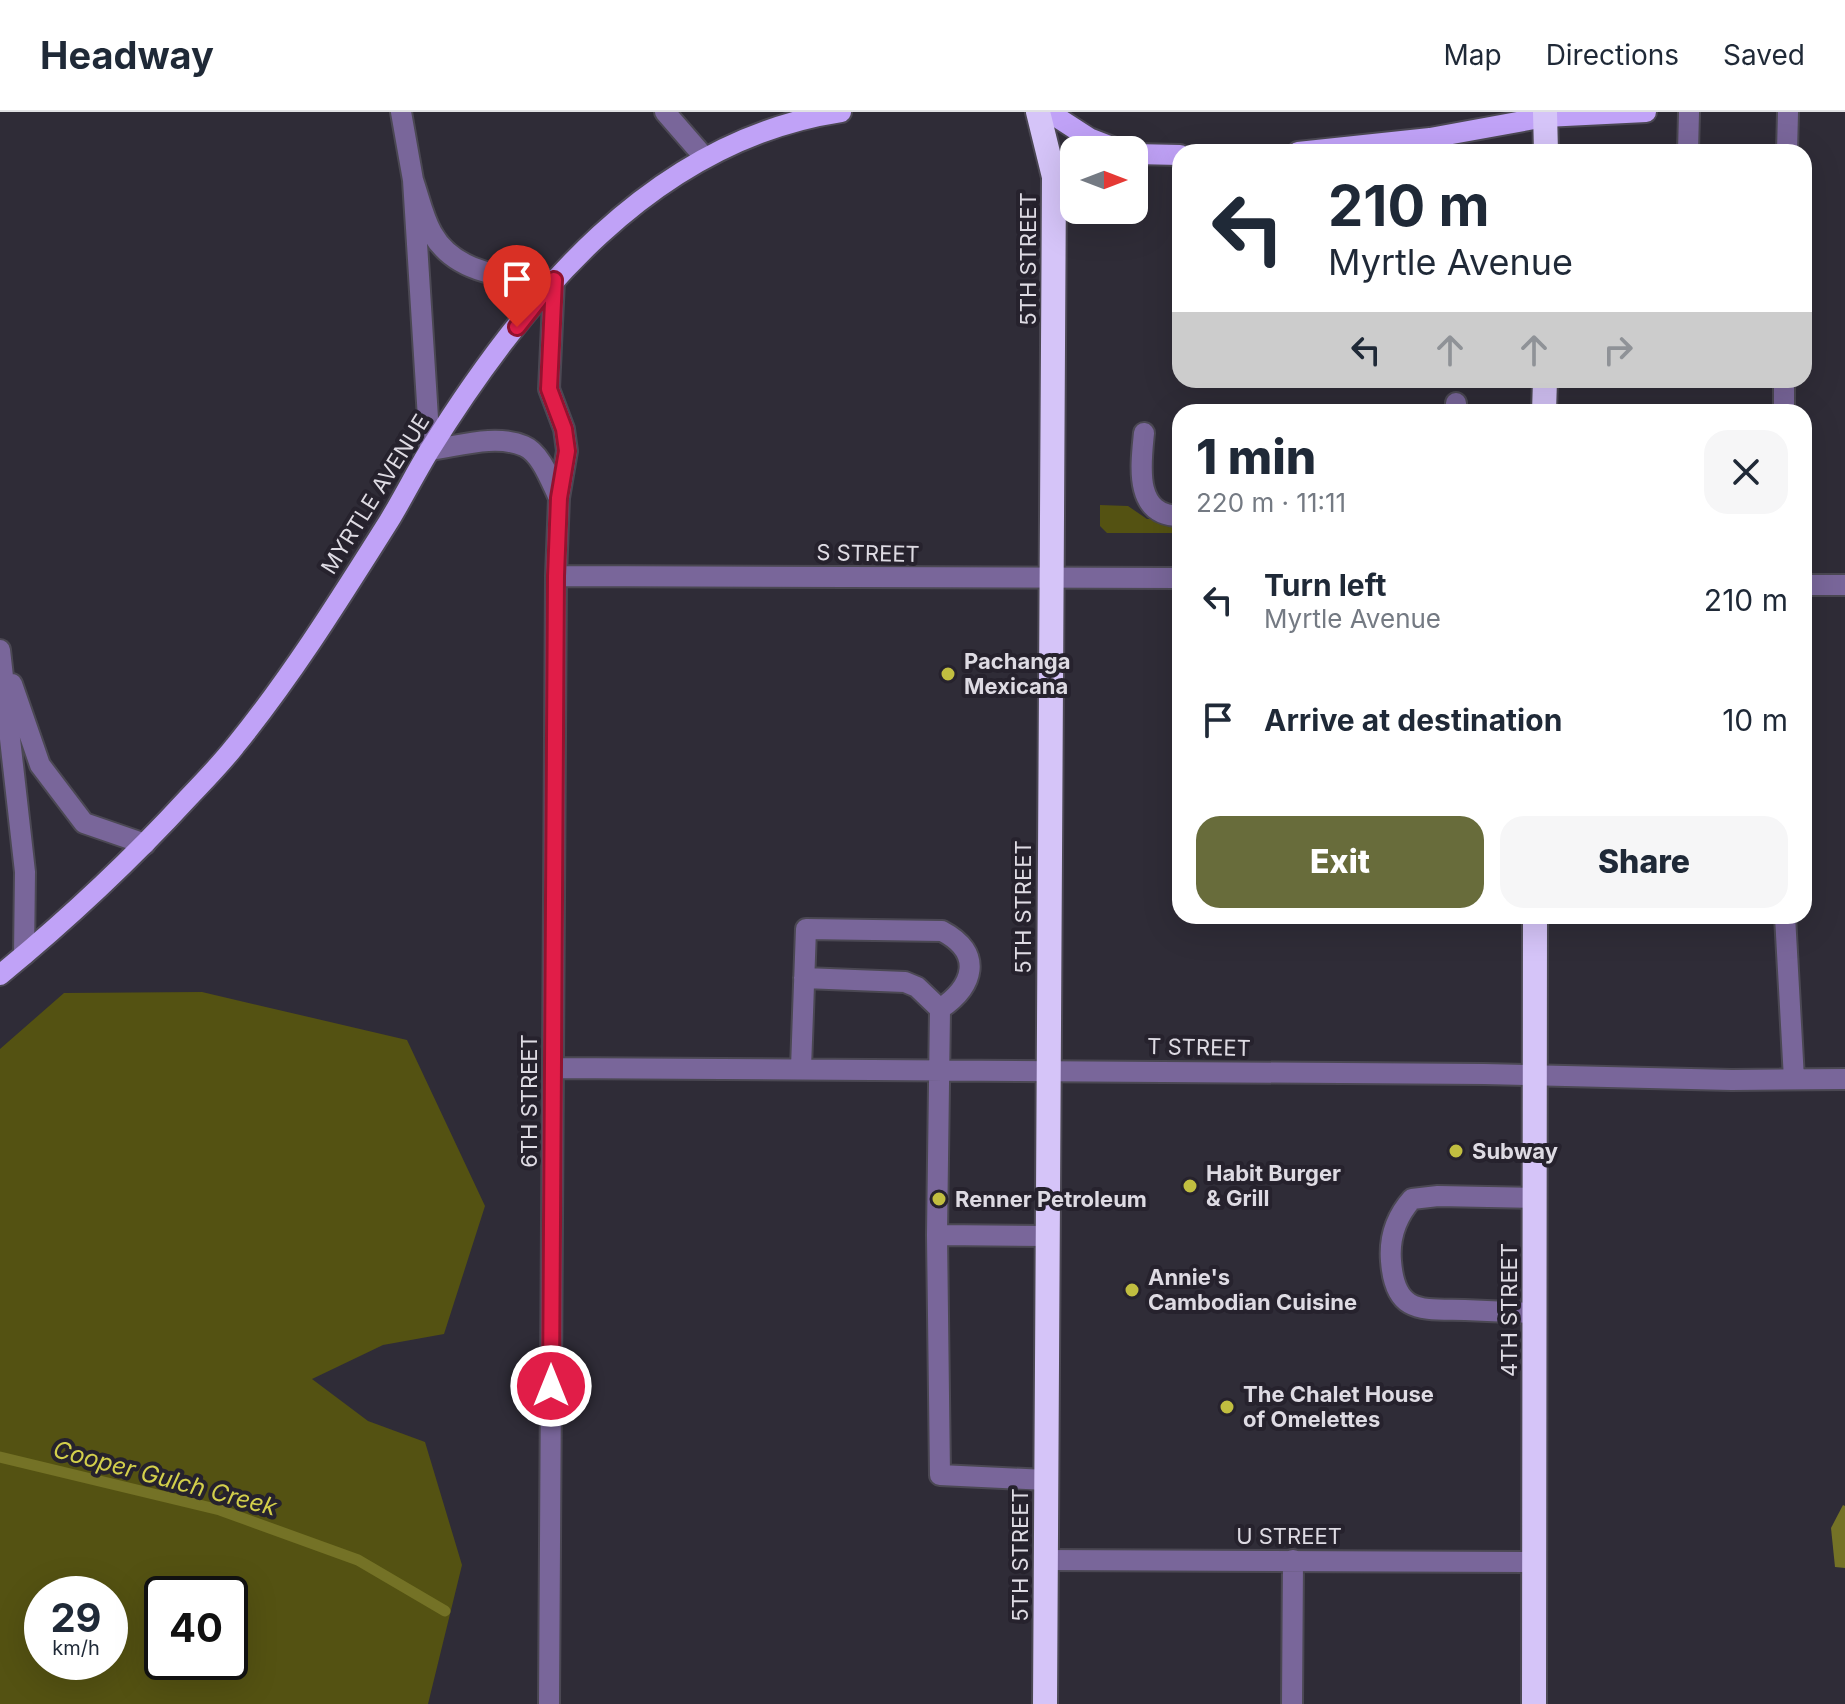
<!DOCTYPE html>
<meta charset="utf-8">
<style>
body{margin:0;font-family:Inter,sans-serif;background:#f6f6f7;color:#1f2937;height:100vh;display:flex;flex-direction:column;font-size:30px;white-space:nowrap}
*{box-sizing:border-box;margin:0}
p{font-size:26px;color:#747a83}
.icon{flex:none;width:44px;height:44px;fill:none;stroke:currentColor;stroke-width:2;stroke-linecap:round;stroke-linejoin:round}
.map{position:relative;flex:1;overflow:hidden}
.details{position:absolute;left:1172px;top:292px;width:640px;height:520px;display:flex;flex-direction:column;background:#fff;border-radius:24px;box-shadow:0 8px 32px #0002}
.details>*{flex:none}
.banner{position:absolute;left:1172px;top:32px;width:640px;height:244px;border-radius:24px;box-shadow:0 8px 32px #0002;background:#fff;color:#1f2937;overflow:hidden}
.needle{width:52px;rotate:90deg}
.buttons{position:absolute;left:1060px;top:24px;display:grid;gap:16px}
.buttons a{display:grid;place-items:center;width:88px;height:88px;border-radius:16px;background:#fff;box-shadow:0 8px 32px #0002;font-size:40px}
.speed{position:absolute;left:24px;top:1464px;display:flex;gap:16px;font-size:40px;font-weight:700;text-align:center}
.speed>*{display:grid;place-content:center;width:104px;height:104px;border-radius:50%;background:#fff;box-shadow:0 8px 32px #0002;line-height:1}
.speed small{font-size:20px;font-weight:400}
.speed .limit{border:4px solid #111;border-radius:12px;background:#fff;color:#111}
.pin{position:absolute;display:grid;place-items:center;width:68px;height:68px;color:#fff;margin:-82px -34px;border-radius:50% 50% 50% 0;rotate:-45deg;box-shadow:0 0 8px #0007}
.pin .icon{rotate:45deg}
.me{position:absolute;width:88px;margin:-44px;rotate:0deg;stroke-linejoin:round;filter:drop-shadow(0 0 6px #0008)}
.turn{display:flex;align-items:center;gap:28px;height:168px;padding:0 24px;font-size:36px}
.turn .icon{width:104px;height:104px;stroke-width:2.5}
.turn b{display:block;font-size:56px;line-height:68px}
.lanes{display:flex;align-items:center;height:76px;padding:0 24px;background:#0003;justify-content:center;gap:40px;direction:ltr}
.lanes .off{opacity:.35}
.round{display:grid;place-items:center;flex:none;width:84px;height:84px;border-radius:24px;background:#f6f6f7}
.overview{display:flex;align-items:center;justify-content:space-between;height:136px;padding:0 24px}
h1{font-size:48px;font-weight:800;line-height:60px}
.button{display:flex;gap:16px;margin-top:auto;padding:16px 24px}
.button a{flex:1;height:92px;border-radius:24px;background:#686c3b;color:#fff;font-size:32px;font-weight:800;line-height:92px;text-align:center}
.button a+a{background:#f6f6f7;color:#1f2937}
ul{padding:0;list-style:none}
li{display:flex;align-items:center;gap:24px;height:120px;padding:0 24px}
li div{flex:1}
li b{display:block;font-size:30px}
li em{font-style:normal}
header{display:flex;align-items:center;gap:48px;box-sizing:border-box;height:112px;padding:0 40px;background:#fff;border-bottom:2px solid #e0e1e3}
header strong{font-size:38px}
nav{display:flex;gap:44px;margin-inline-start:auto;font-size:28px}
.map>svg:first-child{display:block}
.green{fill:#545212;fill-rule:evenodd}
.water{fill:#747226}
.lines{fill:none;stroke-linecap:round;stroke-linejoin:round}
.stream{stroke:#747226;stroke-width:11}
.minor-casing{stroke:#4b4853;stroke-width:24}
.major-casing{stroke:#4b4853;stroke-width:24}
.highway-casing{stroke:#4b4853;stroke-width:28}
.minor{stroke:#79669a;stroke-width:20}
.major{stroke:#c0a2f7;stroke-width:20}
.highway{stroke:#d5c4f8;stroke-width:24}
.route-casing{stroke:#92132f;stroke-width:20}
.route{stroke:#e11d48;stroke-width:14}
.poi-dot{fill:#c1be40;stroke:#26222d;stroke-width:3}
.labels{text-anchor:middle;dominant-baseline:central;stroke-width:8;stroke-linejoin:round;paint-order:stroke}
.street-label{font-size:22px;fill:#dedbe3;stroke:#26222d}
.poi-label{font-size:22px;font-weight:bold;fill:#dedbe3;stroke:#26222d;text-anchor:start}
.water-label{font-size:24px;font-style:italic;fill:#d3cf4b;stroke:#26222d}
</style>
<header>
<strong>Headway</strong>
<nav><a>Map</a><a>Directions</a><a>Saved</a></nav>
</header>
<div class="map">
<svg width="1845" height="1592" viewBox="0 0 1845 1592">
<rect width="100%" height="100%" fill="#2f2c37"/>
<path class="green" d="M1100 393 1128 394 1147 407H1180V421H1107L1100 414Z
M202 880 407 928 485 1094 444 1222 383 1233 312 1267 368 1309 425 1330 462 1453 428 1592H0V937L64 881ZM42 1482H110V1550H42ZM162 1482H230V1550H162Z"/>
<path class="water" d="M1843 1393 1845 1394V1456L1835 1455 1831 1416Z"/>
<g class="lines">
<path class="stream" d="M0 1345 220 1398 358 1448 445 1499"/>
<defs>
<path id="minor" d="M401 0 413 68 430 338C459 334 496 322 524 334 541 341 551 370 559 386
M665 0 705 46
M1688 40 1689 0
M1787 40 1788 0
M413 68C419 85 423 105 432 121 456 164 510 166 554 168L549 277 564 317 567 339 559 386 556 464 549 1592
M1456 300V291
M1784 300V268
M1144 321C1141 352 1133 404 1180 404
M556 464 1180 466
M1804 473H1845
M0 538 25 760 24 843
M12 572 40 653 84 711 145 732
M1785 804 1794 967
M804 866 905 870 917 875 940 897 937 1123 940 1363 1046 1368
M553 956 1484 962 1732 968 1845 967
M801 956 806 817 942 819C984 841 974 874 940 897
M1534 1086 1438 1084 1412 1087C1396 1105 1389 1125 1391 1149 1395 1203 1422 1197 1465 1198 1488 1199 1511 1200 1534 1201
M937 1123 1048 1124
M1045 1448 1534 1450
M1292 1592 1293 1448"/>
<path id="major" d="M1049 0 1089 26 1120 38
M1298 40 1430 26 1545 5 1646 0
M1134 42 1180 43
M0 863C67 808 131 748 189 685 205 668 221 652 235 634 292 564 341 485 389 409 403 386 415 362 429 339 524 186 653 28 841 0"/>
<path id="highway" d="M1038 0 1054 65 1045 1592
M1545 0 1546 40
M1544 300 1545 268
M1534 1592 1535 804"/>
</defs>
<use href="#minor" class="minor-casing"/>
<use href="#major" class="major-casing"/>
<use href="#highway" class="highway-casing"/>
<use href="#minor" class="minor"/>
<use href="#major" class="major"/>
<use href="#highway" class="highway"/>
</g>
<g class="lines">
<defs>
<path id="route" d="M517 215 554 168 549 277 564 317 567 339 559 386 556 464 551 1274"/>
</defs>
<use href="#route" class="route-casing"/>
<use href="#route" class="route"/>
</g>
<g class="poi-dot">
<circle cx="948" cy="562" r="8"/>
<circle cx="1456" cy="1039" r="8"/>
<circle cx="1190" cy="1074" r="8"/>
<circle cx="939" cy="1087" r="8"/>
<circle cx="1132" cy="1178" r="8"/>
<circle cx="1227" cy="1295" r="8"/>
</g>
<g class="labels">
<g class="street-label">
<text transform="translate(1028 147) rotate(-90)">5TH STREET</text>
<text transform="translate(375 382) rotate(-58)">MYRTLE AVENUE</text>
<text transform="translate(868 441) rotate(1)">S STREET</text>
<text transform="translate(1023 795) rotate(-90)">5TH STREET</text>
<text transform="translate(1199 935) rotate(1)">T STREET</text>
<text transform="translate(529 989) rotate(-90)">6TH STREET</text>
<text transform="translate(1509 1198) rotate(-90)">4TH STREET</text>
<text x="1289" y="1424">U STREET</text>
<text transform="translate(1020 1443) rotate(-90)">5TH STREET</text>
</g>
<g class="poi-label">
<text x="964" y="549">Pachanga<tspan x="964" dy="25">Mexicana</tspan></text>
<text x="1472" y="1039">Subway</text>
<text x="1206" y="1061">Habit Burger<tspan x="1206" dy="25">&amp; Grill</tspan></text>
<text x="955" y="1087">Renner Petroleum</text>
<text x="1148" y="1165">Annie's<tspan x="1148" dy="25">Cambodian Cuisine</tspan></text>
<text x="1243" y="1282">The Chalet House<tspan x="1243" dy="25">of Omelettes</tspan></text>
</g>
<g class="water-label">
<text transform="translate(165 1366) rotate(15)">Cooper Gulch Creek</text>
</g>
</g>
</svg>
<div class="buttons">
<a><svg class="needle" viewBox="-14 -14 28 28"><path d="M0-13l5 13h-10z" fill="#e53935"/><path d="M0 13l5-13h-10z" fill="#747a83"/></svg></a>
</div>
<div class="speed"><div>29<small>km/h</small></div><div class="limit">40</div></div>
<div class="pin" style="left:517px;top:215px;background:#d93025"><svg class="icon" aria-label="arrive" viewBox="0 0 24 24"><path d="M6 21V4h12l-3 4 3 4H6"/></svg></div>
<svg class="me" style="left:551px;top:1274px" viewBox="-20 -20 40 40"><circle r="17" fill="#e11d48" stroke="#fff" stroke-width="3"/><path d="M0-11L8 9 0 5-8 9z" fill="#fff"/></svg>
<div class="banner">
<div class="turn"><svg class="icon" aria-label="left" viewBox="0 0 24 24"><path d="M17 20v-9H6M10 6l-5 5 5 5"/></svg><div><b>210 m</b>Myrtle Avenue</div></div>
<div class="lanes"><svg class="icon" aria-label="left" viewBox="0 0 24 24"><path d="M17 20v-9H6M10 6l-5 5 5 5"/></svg><svg class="icon off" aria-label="ahead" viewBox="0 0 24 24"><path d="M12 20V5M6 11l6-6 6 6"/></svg><svg class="icon off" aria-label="ahead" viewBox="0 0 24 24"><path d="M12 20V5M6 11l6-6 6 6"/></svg><svg class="icon off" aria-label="right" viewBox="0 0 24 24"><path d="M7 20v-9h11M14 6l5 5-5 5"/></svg></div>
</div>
<section class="details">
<div class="overview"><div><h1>1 min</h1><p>220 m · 11:11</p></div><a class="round"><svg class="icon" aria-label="close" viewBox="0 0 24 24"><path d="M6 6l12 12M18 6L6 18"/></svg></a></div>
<ul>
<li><svg class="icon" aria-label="left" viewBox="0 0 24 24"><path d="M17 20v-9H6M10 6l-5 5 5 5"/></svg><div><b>Turn left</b><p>Myrtle Avenue</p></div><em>210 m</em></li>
<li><svg class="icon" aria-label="arrive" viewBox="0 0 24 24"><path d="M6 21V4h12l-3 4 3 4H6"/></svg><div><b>Arrive at destination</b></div><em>10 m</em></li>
</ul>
<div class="button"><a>Exit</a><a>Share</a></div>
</section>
</div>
